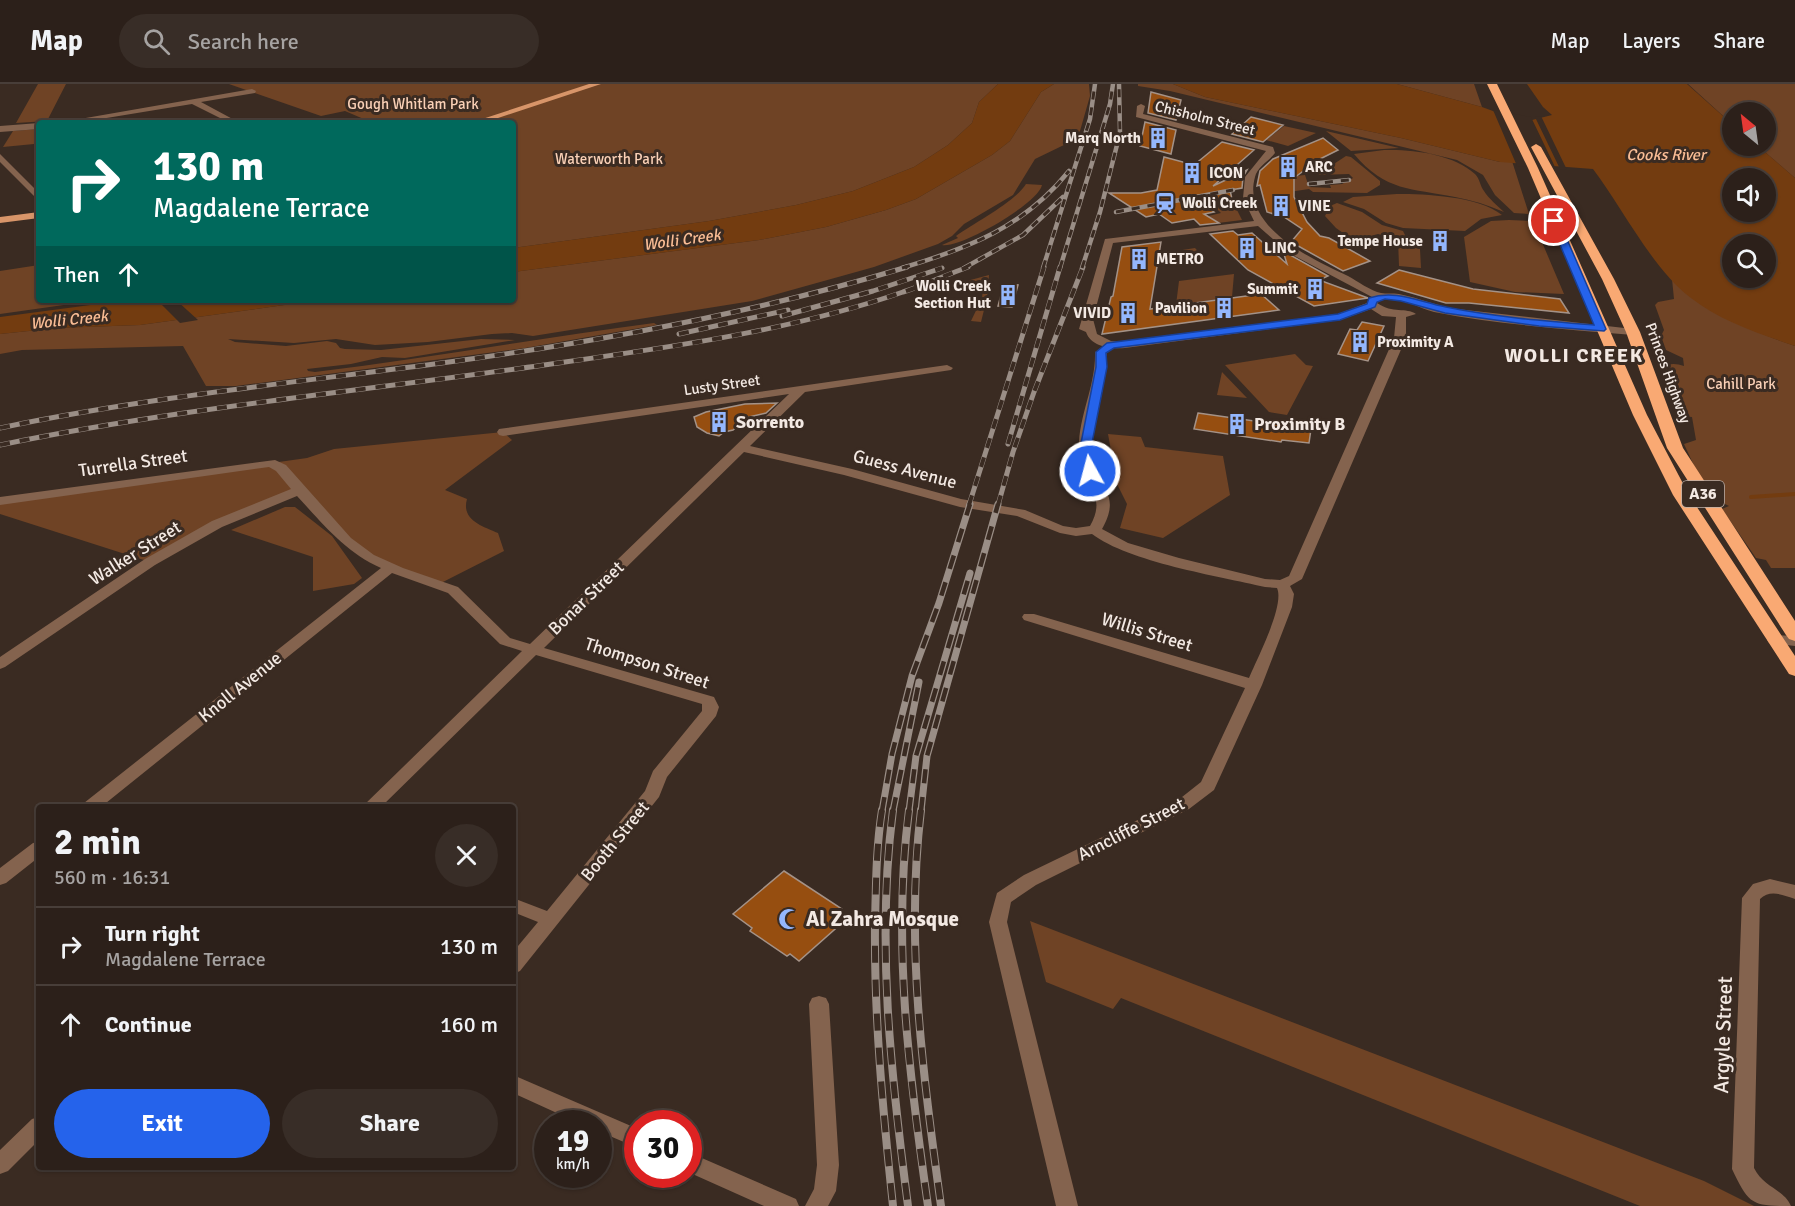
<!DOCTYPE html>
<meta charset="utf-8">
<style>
body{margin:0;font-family:Signika,sans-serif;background:#382d27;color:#f1f3f6;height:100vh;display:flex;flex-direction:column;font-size:22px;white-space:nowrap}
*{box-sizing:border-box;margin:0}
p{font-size:20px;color:#a6a3a2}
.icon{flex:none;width:33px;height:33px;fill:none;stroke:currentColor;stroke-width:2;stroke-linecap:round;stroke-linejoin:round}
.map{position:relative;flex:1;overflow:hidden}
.drawer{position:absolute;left:36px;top:720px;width:480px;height:366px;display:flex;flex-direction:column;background:#2c201a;border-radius:6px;box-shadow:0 2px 4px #0004,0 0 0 2px #483e39}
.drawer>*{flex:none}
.hud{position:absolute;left:36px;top:36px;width:480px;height:183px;border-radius:6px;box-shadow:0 2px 4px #0004,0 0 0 2px #483e39;background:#00695c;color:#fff;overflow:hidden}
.needle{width:39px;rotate:331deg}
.buttons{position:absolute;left:1722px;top:18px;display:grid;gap:12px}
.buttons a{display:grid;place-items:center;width:54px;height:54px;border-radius:50%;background:#2c201a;box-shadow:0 2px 4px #0004,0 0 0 2px #483e39;font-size:30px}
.speed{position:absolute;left:534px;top:1026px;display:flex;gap:12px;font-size:30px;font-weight:700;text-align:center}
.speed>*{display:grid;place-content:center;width:78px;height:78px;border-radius:50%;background:#2c201a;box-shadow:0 2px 4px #0004,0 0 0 2px #483e39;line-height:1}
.speed small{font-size:15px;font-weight:400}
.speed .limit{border:9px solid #d22;background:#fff;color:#111}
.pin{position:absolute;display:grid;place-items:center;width:51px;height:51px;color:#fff;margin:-26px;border:3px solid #fff;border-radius:50%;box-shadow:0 2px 6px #0007}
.me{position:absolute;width:66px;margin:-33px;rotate:353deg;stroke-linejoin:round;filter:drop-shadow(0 0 4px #0008)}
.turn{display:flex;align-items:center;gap:21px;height:126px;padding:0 18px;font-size:27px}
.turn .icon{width:78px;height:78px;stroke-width:2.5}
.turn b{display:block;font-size:42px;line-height:51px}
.then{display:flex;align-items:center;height:57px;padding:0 18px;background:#0003;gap:12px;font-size:22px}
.round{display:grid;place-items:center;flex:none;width:63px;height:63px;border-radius:32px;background:#382d27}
.summary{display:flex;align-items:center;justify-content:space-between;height:102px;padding:0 18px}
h1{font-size:36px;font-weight:700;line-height:45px}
.action{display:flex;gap:12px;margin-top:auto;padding:12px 18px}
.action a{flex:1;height:69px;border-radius:36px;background:#2563eb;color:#fff;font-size:24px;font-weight:700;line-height:69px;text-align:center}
.action a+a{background:#382d27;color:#f1f3f6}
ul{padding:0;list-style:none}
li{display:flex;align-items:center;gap:18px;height:78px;padding:0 18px;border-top:2px solid #483e39}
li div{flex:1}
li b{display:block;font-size:22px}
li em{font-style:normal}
header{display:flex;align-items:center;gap:36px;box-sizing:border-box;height:84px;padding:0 30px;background:#2c201a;border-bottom:2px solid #483e39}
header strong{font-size:28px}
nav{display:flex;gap:33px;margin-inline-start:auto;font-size:21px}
.search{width:420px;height:54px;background:#382d27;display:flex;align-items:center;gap:15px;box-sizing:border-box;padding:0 21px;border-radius:33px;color:#a6a3a2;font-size:22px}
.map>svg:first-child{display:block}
.green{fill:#6f4325}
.water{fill:#733c10;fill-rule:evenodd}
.pier{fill:#3a2b22}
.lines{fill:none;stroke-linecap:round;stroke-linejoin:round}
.stream{stroke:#733c10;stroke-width:4}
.building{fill:#964e10;stroke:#a49287;stroke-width:1.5}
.minor{fill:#84634e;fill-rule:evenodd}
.major{fill:#d89569;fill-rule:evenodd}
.highway{fill:#f9a973;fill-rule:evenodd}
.rail-far3-casing{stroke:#9a8e86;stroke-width:4.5}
.rail-far2-casing{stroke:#9a8e86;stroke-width:5}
.rail-far1-casing{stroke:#9a8e86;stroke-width:7}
.rail-casing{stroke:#9a8e86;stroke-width:8}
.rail-far3{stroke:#3a2b22;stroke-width:3;stroke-dasharray:8;stroke-linecap:butt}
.rail-far2{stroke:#3a2b22;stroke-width:4;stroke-dasharray:10;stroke-linecap:butt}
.rail-far1{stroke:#3a2b22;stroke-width:4.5;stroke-dasharray:14;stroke-linecap:butt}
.rail{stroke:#3a2b22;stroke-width:6;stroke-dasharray:17;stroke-linecap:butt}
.route{fill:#2563eb;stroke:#184099;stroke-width:1.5}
.labels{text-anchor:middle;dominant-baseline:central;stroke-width:6;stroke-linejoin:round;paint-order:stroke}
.far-park-label{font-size:15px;fill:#fad0b6;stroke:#3a2b22}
.far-street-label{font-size:15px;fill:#f3e9e3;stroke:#3a2b22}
.far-poi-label{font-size:15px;font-weight:bold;fill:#f3e9e3;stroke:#3a2b22;text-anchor:start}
.far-water-label{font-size:16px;font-style:italic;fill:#fabd95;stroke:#3a2b22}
.shield{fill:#3a2b22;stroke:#bcb0a9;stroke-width:1.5}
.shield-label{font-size:16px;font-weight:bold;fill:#f3e9e3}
.poi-label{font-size:18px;font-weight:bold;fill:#f3e9e3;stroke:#3a2b22;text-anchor:start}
.street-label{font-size:18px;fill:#f3e9e3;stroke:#3a2b22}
.far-district-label{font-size:20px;font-weight:bold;letter-spacing:1.5px;fill:#f3e9e3;stroke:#3a2b22}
.near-poi-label{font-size:21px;font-weight:bold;fill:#f3e9e3;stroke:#3a2b22;text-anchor:start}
.near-street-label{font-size:21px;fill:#f3e9e3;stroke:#3a2b22}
</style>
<header>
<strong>Map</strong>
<div class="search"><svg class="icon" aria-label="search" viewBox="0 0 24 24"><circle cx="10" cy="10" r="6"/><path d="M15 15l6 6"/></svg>Search here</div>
<nav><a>Map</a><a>Layers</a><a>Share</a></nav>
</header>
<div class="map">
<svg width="1795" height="1122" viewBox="0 0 1795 1122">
<rect width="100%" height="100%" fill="#3a2b22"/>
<path class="green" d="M38 0H66L47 37 16 39Z
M229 0H998L979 18 972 39 948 61 914 83 853 107 796 121 709 137 513 164V39H373L345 27 321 32Z
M1054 0H1089L1090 12 1080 47 1066 60 1035 75 1013 111 964 140 952 152 938 160 874 183 752 217 533 252 512 249 492 250 428 258 375 261 336 255 294 259 228 255 235 258 286 262 327 257 336 259 340 264 345 265 381 266 481 255 515 256 405 274 382 273 351 280 307 285 308 287 315 288C428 274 541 254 654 239L657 241 525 264 236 302H206L183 262 22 266 0 270V250L57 244 140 241 320 216H513V188L759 156 826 143 886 126 916 115 992 71 1010 57 1041 8Z
M1138 0H1173L1205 13 1401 54 1500 78 1512 77 1529 130 1514 129 1495 111 1483 91 1457 76 1170 7 1138 2Z
M1397 0H1474L1482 23Z
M1688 0H1795V94L1758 62H1766V28H1732V40Z
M1284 42 1316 49 1288 62 1266 56Z
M39 45V52L34 60 3 63 13 47Z
M1326 47 1399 64 1351 67Z
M1384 66C1413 65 1453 70 1475 90 1480 95 1480 102 1484 107 1489 115 1497 121 1504 128 1488 121 1472 116 1455 113 1411 104 1386 108 1354 70Z
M1346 72 1351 73 1380 97V101L1367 109 1313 108 1309 105 1262 112 1264 95 1305 91 1309 103 1331 104 1330 101 1342 100 1353 94 1349 90 1317 91Z
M1026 100 1042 101C1038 120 959 165 942 161L958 154 956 152C975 138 1015 118 1026 100Z
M1397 110C1425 110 1479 112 1502 131L1481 135 1465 147 1403 144 1386 139 1364 125 1343 118 1353 113Z
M1232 116 1242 136 1210 140 1204 133 1221 129 1214 122 1219 121 1216 119Z
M1337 119 1362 128 1382 141 1403 147 1410 161 1420 165 1421 184 1399 182 1398 155 1378 150 1367 153V157L1372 158 1371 165 1367 166 1351 157 1353 156 1336 144 1325 132 1330 122Z
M1509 136 1533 137 1564 210 1515 208 1470 198 1464 153 1491 137Z
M1195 164 1205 175 1204 177 1175 181 1176 167Z
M39 181V216H83L78 219 0 230V187Z
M1234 190 1232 213 1176 221 1179 197Z
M989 191 987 214 981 238 971 237 982 214 983 205 972 200 956 203 952 201Z
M1672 195C1704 228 1752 247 1795 262V484H1771L1766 476 1756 474 1722 425 1729 422 1715 415 1696 386 1684 360 1696 356 1692 333 1681 332 1677 326 1661 285C1668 279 1675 279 1684 282L1683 274 1666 266 1661 252 1664 246 1655 221 1658 218 1674 215Z
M1295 270 1306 281 1313 282 1287 331 1269 328 1225 281Z
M1222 288 1247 314 1217 311Z
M503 348 512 356 445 406 467 415C461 436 482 442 498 449L504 467 439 500 369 474 299 407 217 440 150 478 0 430V417L307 374 334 365Z
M1108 350 1141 353 1145 363 1223 372 1230 411 1163 454 1120 444 1127 420 1117 400Z
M285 423H295L332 452 362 494 354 500 313 507V473L231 446Z
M1030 837 1704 1097 1754 1122H1640L1121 914 1113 925 1046 898Z"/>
<path class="water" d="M998 0H1054L1041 8 1010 57 992 71 916 115 886 126 826 143 759 156 513 188V164L709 137 796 121 853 107 914 83 948 61 972 39 979 18Z
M1173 0H1397L1482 23 1512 34 1532 36 1552 31 1543 23 1527 0H1687L1732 40V62H1758L1795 94V262C1760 250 1720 237 1691 214 1653 186 1622 123 1593 85L1500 78 1401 54 1205 13ZM1732 94H1766V128H1732ZM1732 160H1766V194H1732Z
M128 216H320L140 241 57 244 0 250V233Z"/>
<path class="pier" d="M1493 26 1531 33 1556 85 1517 82Z
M1541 32 1567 86 1560 85 1535 33Z
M157 216H176L198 236 180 239Z"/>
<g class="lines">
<path class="stream" d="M1751 413 1795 410"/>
</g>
<path class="building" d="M1151 8 1181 16 1176 36 1148 29Z
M1251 33 1283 41 1263 58 1232 50Z
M1145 38 1176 46 1171 70 1140 62Z
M1323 54 1338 66 1318 76 1294 94V113L1307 138 1320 152 1329 154 1370 177 1343 187 1291 158 1302 145 1284 133 1267 128 1260 101 1257 102 1260 87 1273 75Z
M1222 58 1254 66 1213 102 1247 86 1243 93 1242 104 1230 106 1233 120 1213 115 1220 121 1208 123 1214 128 1204 130 1219 139 1200 141 1194 135 1172 139 1159 130 1146 133 1109 109H1141L1157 106 1164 73 1194 81Z
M1233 147 1238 151 1252 149 1287 180 1283 167 1328 192 1319 196 1368 214 1314 222 1248 186 1210 150Z
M1161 158 1150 225 1261 210 1279 226 1102 250 1111 213 1113 212 1122 163Z
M1399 186 1473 205 1560 215 1569 229 1469 219H1446L1377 199Z
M1004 200 1018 201 1012 223 998 222Z
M1362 238 1384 242 1368 277 1338 270 1350 245 1357 246Z
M777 319 766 329 749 333 733 346 724 348 719 352 707 349 697 343 694 333 706 328 745 320Z
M1198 329 1311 345 1309 359 1282 356 1281 358 1194 345Z
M784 787 842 825 834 831 843 838 799 877 790 870 787 872 750 847 752 844 733 830Z"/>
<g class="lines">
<path class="minor" d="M252 5 256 7 255 9 201 18 240 39H230L192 20 76 39H57Z
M1141 20 1145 22 1143 30 1273 63 1275 69C1269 77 1257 83 1255 93 1241 143 1312 175 1348 192 1357 197 1371 207 1381 209 1386 210 1393 209 1399 210 1419 214 1437 222 1457 225L1633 245 1639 248 1633 251C1567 245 1500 241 1434 228 1417 224 1393 207 1377 219 1393 230 1406 223 1416 230L1406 233V254L1302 495 1290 502 1294 510 1292 523 1262 601 1214 706 1189 725 1036 801 1011 818 1007 838 1078 1122H1056L989 838 997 809 1024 791 1177 717 1201 698 1245 604 1024 536 1022 533 1024 530H1034L1249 594C1257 575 1285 521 1277 504L1265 503C1218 492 1129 478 1092 450L1076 452 1060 449 1017 432 960 423 844 391 744 368 544 564 714 613 719 623 716 632 667 693 659 713 520 887 513 890V868L538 838 513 828V814L547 827 645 707 653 687 702 627V620L536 571 381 723H362L522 567 500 560 448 509 392 489 101 723H81L84 719 381 484C345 468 323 440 297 412L222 443 155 481 5 583 0 585V573L145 475 212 437 291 405 276 387 269 383 0 421V413L275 376 286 381 351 454 374 471 403 484 458 503 510 554 530 560 789 310 503 352 499 351 497 348 499 345 947 281 953 284 951 286 805 308 750 362 852 385 961 415 1025 426 1063 442 1076 444 1090 442C1109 409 1080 400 1079 369 1077 334 1096 303 1095 268L1101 265 1107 268C1108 302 1090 334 1091 368 1093 403 1124 406 1102 445L1128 459 1179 474 1265 495 1280 496 1289 492 1394 254 1396 233 1382 232 1371 225 1340 236 1125 264C1111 265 1091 263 1086 248L1079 245 1105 155 1254 137 1243 114 1245 93 1266 67 1136 33 1137 22ZM1258 142 1289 169 1372 213 1367 219 1338 230 1125 258 1111 257 1097 250 1093 235 1113 159Z
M39 39V45L0 48V42Z
M0 70 39 109V117L0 78Z
M1774 551 1795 552V562L1769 559 1767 556Z
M39 758V773L6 799 0 801V784L33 759Z
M1770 795 1795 801V815C1783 811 1770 805 1760 815L1754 1084C1764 1104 1784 1105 1791 1122 1752 1122 1749 1121 1732 1085L1742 814 1753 800Z
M819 912 826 914 829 920 839 1081 836 1107 828 1122H805L814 1105 817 1081 809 920 812 914Z
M513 991 638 1045V1064L598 1047V1040H581L513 1009Z
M39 1033V1056L8 1087 0 1090V1066L32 1035Z
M688 1068 796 1115 799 1122H764L688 1088Z"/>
<path class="major" d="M589 0H601L483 39H470Z
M39 128V134L0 139V133Z"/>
<path class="highway" d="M1487 0H1497L1538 84 1647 331 1689 411 1795 572V592L1789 590 1673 411 1633 331 1528 84Z
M1536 60 1541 63 1614 195 1640 248 1683 364 1795 537V557L1789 555 1786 551 1667 364 1626 248 1602 195 1531 63Z"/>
<defs>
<path id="rail-far3" d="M1309 100 1349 96
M1116 128 1233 106
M902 184C969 164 1024 143 1069 87
M964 184 1023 151 1063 113
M1043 184 1090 35 1095 0
M1060 184 1110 20 1113 0
M1082 184 1100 128 1120 49 1119 0"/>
<path id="rail-far2" d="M782 232 873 207 942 184
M679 250 788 226
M0 344C149 313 299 298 449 278 604 257 758 228 907 183
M1008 360 1060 183
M0 361C180 324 362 307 544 281 664 264 788 248 903 208 925 201 946 191 968 183
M969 421 1044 183
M998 421 1013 368 1034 308 1083 183"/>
<path id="rail-far1" d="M882 727 892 670 912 592 939 519 970 420
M893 727 919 598
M909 727 916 672 970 489
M921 727 927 672 998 420"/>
<path id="rail" d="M882 726C876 764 876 801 875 840 874 934 883 1028 893 1122
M893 726C876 858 891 991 908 1122
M909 726C892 859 909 990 928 1122
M921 726C905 859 923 990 941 1122"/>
</defs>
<use href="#rail-far3" class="rail-far3-casing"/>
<use href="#rail-far2" class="rail-far2-casing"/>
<use href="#rail-far1" class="rail-far1-casing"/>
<use href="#rail" class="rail-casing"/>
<use href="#rail-far3" class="rail-far3"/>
<use href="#rail-far2" class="rail-far2"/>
<use href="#rail-far1" class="rail-far1"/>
<use href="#rail" class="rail"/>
</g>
<path class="route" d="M1554 134 1559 137 1606 245 1604 247 1539 242 1445 229 1401 217 1385 215 1377 218 1375 223 1340 236 1114 264 1106 269 1107 283 1091 364 1096 387 1090 391 1084 387 1080 364 1096 283V268L1107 259 1338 230 1367 220 1369 214C1396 205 1419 218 1446 223 1495 233 1545 237 1594 241L1550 137Z"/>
<defs>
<symbol id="building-bare" viewBox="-9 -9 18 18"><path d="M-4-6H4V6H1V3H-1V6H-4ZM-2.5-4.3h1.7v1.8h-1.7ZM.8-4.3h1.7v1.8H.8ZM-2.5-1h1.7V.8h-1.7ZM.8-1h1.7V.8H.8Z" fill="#94b7fd" stroke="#3a2b22" stroke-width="2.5" paint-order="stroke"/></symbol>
<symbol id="station-bare" viewBox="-9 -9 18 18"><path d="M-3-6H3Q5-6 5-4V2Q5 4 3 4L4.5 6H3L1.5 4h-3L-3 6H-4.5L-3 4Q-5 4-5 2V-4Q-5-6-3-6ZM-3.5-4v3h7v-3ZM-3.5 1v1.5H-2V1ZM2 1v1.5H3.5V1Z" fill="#94b7fd" stroke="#3a2b22" stroke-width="2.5" paint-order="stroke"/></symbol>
<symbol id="mosque-bare" viewBox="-9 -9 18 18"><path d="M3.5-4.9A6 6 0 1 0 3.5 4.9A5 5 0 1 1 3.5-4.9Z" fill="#94b7fd" stroke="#3a2b22" stroke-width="2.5" paint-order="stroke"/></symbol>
</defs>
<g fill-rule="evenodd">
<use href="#building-bare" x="1143" y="39" width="30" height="30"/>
<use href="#building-bare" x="1273" y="68" width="30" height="30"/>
<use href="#building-bare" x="1177" y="74" width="30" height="30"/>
<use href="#station-bare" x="1150" y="104" width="30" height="30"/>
<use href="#building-bare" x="1266" y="107" width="30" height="30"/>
<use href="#building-bare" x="1425" y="142" width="30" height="30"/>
<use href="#building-bare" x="1232" y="149" width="30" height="30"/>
<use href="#building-bare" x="1124" y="160" width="30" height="30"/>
<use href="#building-bare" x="1300" y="190" width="30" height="30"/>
<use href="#building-bare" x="993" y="196" width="30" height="30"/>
<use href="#building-bare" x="1209" y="209" width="30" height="30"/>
<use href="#building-bare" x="1113" y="214" width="30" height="30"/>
<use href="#building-bare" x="1345" y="243" width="30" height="30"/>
<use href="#building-bare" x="704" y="323" width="30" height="30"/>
<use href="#building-bare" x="1222" y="325" width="30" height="30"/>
<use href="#mosque-bare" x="774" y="820" width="30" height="30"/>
</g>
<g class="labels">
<g class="far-park-label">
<text x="413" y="20">Gough Whitlam Park</text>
<text x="609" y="75">Waterworth Park</text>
<text x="1741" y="300">Cahill Park</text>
</g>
<g class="far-street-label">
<text transform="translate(1205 34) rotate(14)">Chisholm Street</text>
<text transform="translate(1668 289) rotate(70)">Princes Highway</text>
<text transform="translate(722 301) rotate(-8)">Lusty Street</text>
</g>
<g class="far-poi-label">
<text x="1141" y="54" text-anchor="end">Marq North</text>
<text x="1305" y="83">ARC</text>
<text x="1209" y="89">ICON</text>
<text x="1182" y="119">Wolli Creek</text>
<text x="1298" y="122">VINE</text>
<text x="1423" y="157" text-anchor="end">Tempe House</text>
<text x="1264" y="164">LINC</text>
<text x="1156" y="175">METRO</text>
<text x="991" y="202" text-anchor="end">Wolli Creek<tspan x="991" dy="17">Section Hut</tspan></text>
<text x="1298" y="205" text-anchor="end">Summit</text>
<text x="1207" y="224" text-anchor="end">Pavilion</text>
<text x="1111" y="229" text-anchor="end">VIVID</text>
<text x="1377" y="258">Proximity A</text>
</g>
<g class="far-water-label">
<text x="1666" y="71">Cooks River</text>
<text transform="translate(682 156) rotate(-8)">Wolli Creek</text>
<text transform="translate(69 236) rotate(-6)">Wolli Creek</text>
</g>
<rect class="shield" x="1682" y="397" width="42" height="26" rx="4.5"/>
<g class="shield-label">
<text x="1703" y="410">A36</text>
</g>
<g class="poi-label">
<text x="736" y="338">Sorrento</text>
<text x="1254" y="340">Proximity B</text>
</g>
<g class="street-label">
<text transform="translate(133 379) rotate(-8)">Turrella Street</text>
<text transform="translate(905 385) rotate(15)">Guess Avenue</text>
<text transform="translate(135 469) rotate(-32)">Walker Street</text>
<text transform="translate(586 514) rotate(-44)">Bonar Street</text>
<text transform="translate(1147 548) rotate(17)">Willis Street</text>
<text transform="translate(647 579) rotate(18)">Thompson Street</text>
<text transform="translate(240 603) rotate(-39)">Knoll Avenue</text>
<text transform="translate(1131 745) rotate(-27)">Arncliffe Street</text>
<text transform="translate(615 757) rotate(-51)">Booth Street</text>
</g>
<g class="far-district-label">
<text x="1574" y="271">WOLLI CREEK</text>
</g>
<g class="near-poi-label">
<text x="806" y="835">Al Zahra Mosque</text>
</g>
<g class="near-street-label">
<text transform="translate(1723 951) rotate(-88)">Argyle Street</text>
</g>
</g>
</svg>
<div class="buttons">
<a><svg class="needle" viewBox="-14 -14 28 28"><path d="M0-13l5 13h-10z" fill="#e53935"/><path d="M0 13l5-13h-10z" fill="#a6a3a2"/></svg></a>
<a><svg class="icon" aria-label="sound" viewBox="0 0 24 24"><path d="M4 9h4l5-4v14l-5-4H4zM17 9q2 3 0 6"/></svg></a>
<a><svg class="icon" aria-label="search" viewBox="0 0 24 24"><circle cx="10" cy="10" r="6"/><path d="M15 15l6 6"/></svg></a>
</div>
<div class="speed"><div>19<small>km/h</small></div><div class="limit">30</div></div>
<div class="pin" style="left:1554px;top:137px;background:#d93025"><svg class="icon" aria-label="arrive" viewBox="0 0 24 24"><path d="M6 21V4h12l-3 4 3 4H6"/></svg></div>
<svg class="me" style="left:1090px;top:387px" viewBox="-20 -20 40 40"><circle r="17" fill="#2563eb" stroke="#fff" stroke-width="3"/><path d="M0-11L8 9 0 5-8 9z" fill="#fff"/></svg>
<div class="hud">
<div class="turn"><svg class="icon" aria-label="right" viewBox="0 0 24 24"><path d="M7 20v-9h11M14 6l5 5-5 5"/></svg><div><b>130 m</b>Magdalene Terrace</div></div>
<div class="then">Then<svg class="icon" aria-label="ahead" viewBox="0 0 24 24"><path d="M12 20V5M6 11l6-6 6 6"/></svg></div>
</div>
<section class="drawer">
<div class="summary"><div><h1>2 min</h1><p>560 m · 16:31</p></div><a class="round"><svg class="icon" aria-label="close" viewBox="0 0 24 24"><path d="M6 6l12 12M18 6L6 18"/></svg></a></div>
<ul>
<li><svg class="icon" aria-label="right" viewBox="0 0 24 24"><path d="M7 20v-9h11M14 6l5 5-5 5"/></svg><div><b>Turn right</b><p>Magdalene Terrace</p></div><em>130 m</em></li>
<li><svg class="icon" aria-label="ahead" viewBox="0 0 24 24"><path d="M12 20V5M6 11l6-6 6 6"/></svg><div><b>Continue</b></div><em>160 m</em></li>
</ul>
<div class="action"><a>Exit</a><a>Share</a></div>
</section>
</div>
